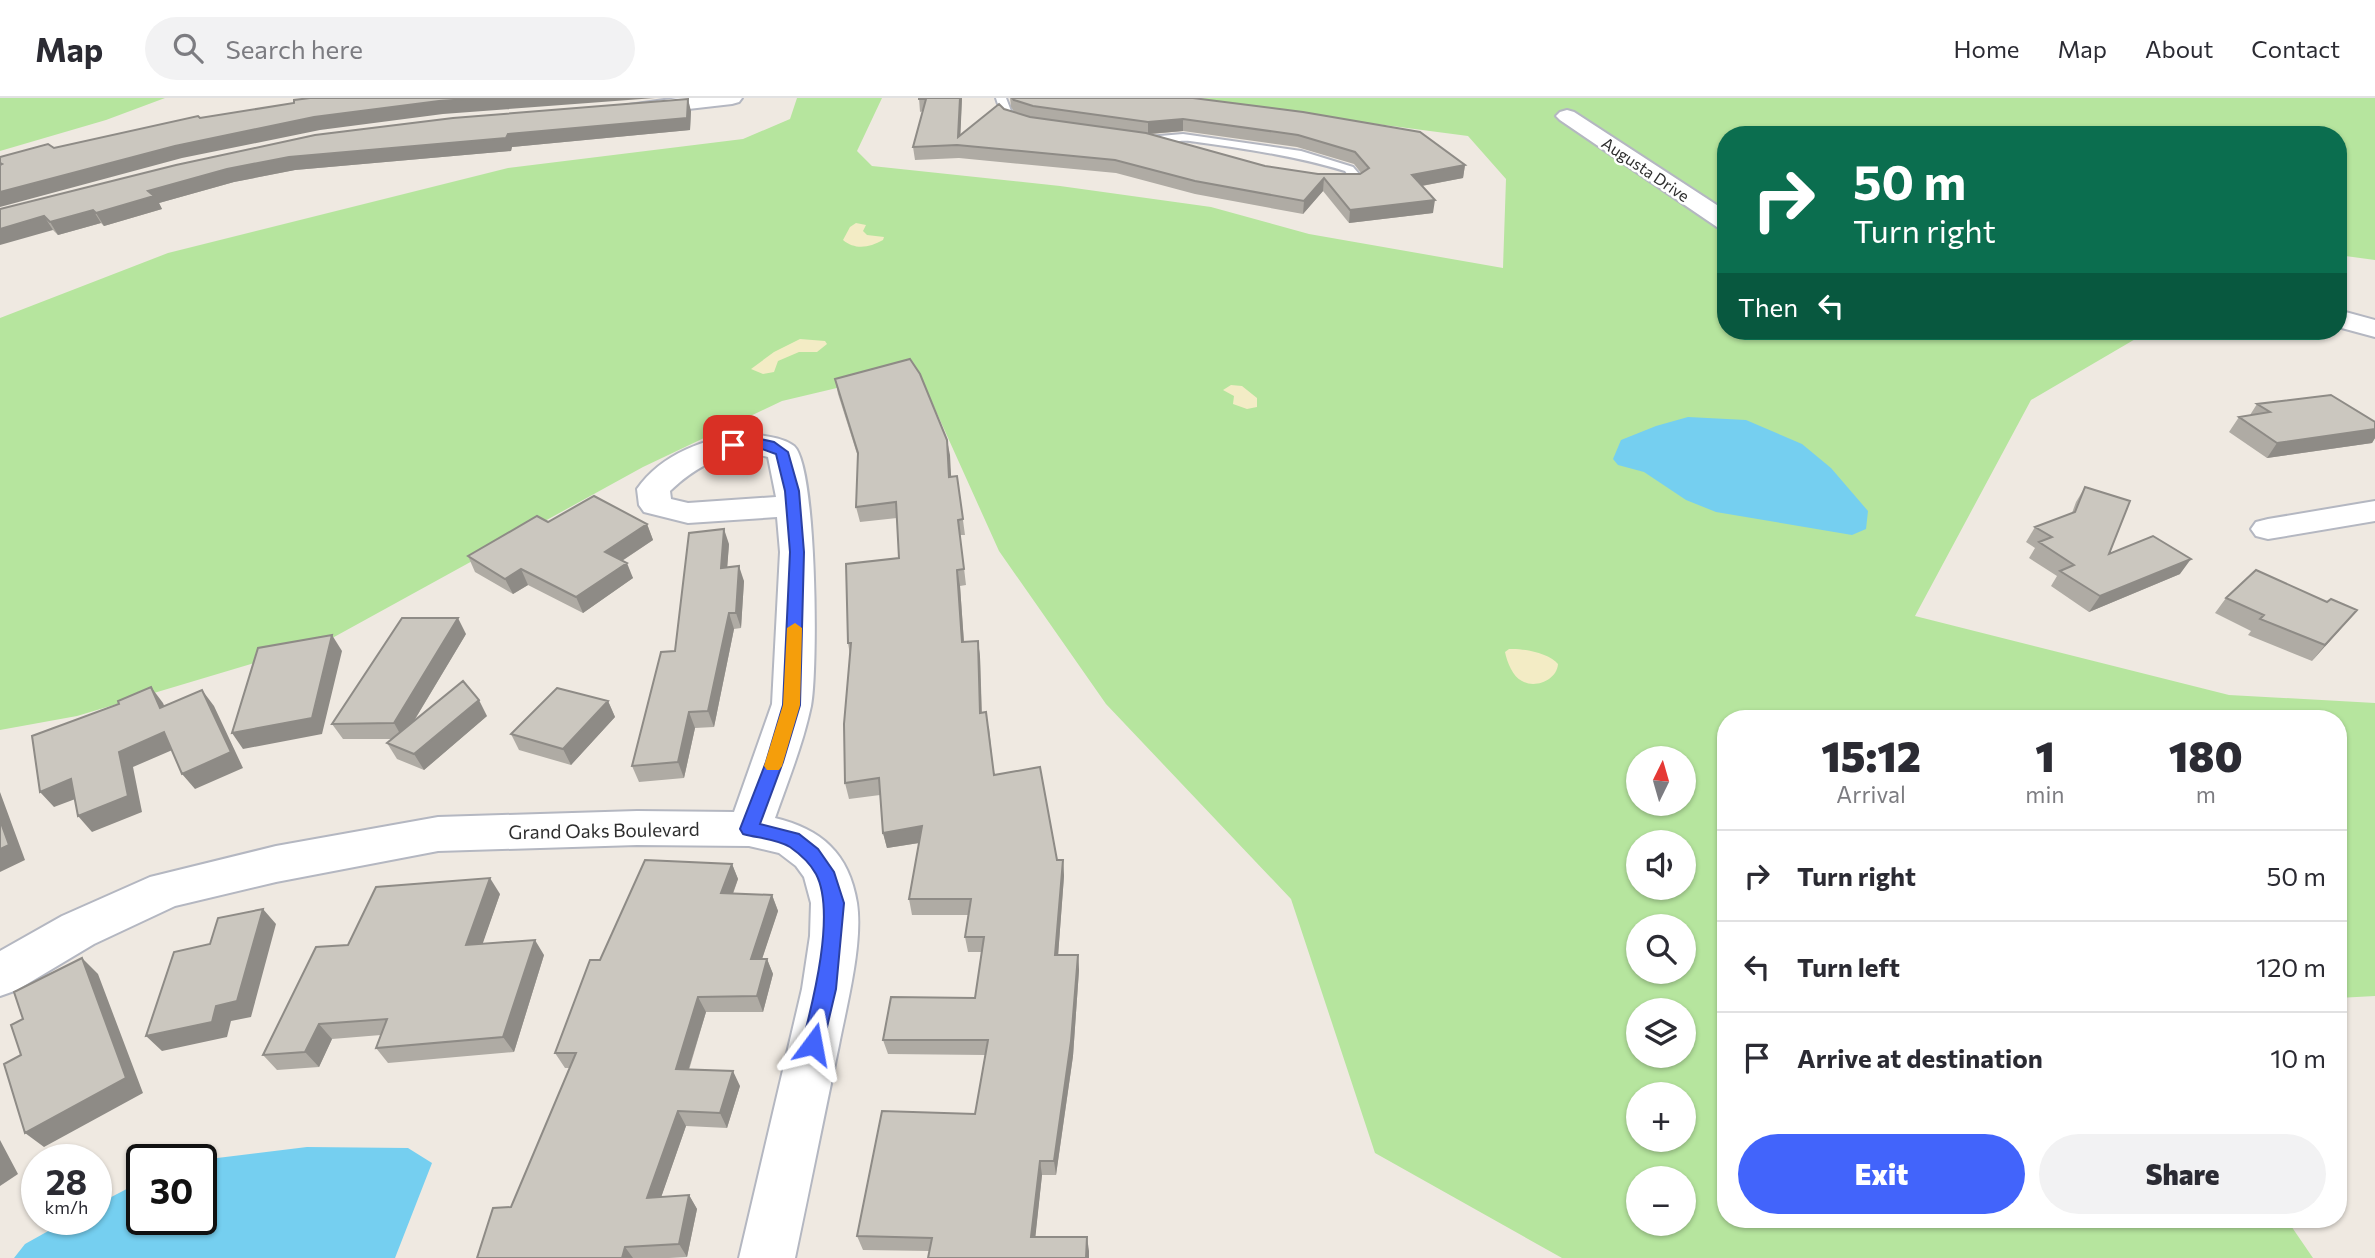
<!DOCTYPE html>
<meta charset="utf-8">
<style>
body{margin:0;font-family:Commissioner,sans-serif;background:#f2f2f3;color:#2b2b33;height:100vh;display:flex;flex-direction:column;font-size:26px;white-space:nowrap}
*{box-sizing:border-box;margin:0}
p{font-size:23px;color:#7c7c81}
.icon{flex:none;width:38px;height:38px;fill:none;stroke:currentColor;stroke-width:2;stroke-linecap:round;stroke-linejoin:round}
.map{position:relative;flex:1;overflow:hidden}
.drawer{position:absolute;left:1717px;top:612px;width:630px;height:518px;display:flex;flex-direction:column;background:#fff;border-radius:28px;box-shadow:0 2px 5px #0004}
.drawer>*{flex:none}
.banner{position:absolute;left:1717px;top:28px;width:630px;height:214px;border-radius:28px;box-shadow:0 2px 5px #0004;background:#0b6e4f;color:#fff;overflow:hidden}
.needle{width:46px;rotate:5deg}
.controls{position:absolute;left:1626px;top:648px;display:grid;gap:14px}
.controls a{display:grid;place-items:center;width:70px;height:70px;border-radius:50%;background:#fff;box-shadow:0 2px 5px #0004;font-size:35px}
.speed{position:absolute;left:21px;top:1046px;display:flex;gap:14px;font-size:35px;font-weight:700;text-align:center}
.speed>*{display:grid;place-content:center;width:91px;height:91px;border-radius:50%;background:#fff;box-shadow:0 2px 5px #0004;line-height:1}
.speed small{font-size:18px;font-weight:400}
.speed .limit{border:4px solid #111;border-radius:10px;background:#fff;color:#111}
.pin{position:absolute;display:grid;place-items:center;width:60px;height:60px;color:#fff;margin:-30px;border-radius:14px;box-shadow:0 4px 10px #0006}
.me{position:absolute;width:77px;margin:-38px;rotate:13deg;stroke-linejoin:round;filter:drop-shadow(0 0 5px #0008)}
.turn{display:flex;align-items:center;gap:24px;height:147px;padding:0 21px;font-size:32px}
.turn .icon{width:91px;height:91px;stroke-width:2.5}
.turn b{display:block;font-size:49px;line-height:60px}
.then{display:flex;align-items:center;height:66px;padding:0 21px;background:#0003;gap:14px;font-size:26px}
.eta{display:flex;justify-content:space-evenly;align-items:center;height:119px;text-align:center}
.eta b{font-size:42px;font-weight:800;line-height:49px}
.action{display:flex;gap:14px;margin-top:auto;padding:14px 21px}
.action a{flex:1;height:80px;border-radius:42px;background:#4264fb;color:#fff;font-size:28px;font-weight:800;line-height:80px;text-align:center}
.action a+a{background:#f2f2f3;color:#2b2b33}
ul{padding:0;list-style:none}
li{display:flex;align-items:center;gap:21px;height:91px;padding:0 21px;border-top:2px solid #e1e1e2}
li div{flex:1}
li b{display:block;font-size:26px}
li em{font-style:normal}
header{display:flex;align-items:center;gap:42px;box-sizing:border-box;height:98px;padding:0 35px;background:#fff;border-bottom:2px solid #e1e1e2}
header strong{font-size:33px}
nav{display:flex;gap:38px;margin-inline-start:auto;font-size:24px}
.search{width:490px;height:63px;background:#f2f2f3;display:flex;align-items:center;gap:18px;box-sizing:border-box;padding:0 24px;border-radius:38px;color:#7c7c81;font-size:26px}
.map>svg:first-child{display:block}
.green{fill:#b6e59e;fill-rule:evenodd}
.sand{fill:#f3ecc5}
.water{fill:#75cff0}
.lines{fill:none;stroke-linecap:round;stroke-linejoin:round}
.service-casing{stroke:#b4b7c1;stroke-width:4}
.minor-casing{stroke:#b4b7c1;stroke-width:4}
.service{fill:#fff;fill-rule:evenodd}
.minor{fill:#fff;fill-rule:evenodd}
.wall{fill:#afaba4;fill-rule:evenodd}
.shaded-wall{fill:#8e8b86}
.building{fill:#cbc7bf;stroke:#8e8b86;stroke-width:2}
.route{fill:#4264fb;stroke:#2b41a3;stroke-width:2}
.slow{fill:#f59e0b}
.labels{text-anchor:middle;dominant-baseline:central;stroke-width:5;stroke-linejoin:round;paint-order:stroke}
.far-street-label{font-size:16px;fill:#2e2e2e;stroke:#fff}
.street-label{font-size:19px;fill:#2e2e2e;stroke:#fff}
</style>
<header>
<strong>Map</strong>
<div class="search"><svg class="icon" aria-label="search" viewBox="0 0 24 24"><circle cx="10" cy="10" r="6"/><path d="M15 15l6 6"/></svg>Search here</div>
<nav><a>Home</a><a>Map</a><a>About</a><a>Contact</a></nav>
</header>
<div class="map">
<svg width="2375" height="1160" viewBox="0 0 2375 1160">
<rect width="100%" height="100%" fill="#efe9e1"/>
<path class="green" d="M0 0H165L106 22 0 53Z
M797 0H882L857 53 872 68 1060 88 1211 109 1309 136 1503 170 1506 81 1468 38 1179 0H2375V162L2338 157V37H1726V233H2149L2031 302 1915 518 2229 597 2375 605V898L2338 900V621H1726V1122H2287L2313 1160H1562L1375 1055 1291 801 1106 606 999 453 917 271 782 303 643 369 325 544 77 618 0 632V220L168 155 508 70 743 41 790 21ZM1638 660H1684V705H1638ZM1638 744H1684V789H1638ZM1638 828H1684V873H1638ZM1638 912H1684V957H1638ZM1638 996H1684V1041H1638ZM1638 1080H1684V1125H1638Z"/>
<path class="sand" d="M856 125 866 127 863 133 867 137 884 139 883 142C869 150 855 152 843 142L850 129Z
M800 241 825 243 827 246 817 254H799L778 263 774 274 763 276 751 271 774 254Z
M1231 287 1242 288 1257 300V309L1247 311 1233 306 1234 298 1223 292Z
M1509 551C1523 550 1549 555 1558 566 1557 582 1535 591 1522 583 1513 579 1507 564 1505 554Z"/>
<path class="water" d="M1688 319 1746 322 1802 346 1831 370 1868 413 1866 431 1852 437 1716 414 1686 402 1644 374 1618 367 1613 361 1621 342 1656 328Z
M307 1049 408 1050 432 1065 395 1160H14L25 1146 68 1122H96V1107L142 1083V1122H201V1062Z"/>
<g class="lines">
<defs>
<path id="service" d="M996 0H1006L1011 13 1026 21V25C1010 26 1000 15 996 0Z
M1183 36 1301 53 1353 69 1365 83 1359 86H1339V82L1350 80 1345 73C1292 57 1245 51 1190 43 1176 41 1154 50 1143 42L1148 39Z"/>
<path id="minor" d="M678 0H742L739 4 732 6 636 17 629 15 626 11 629 7Z
M1567 12 1574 14 1726 113V131L1717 129 1560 22 1556 18 1560 14Z
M2338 212 2375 222V239L2338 229Z
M748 336C761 337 783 339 794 348 817 369 818 574 811 608 803 646 788 683 775 720 821 731 849 755 857 805 863 845 847 906 839 947 824 1018 810 1089 795 1160H739L802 891 810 838 811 805 804 779 796 768 779 755 749 748 637 747 438 753 276 784 175 808 94 846 17 892 0 898V853L62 818 150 779 276 748 438 719 637 713 734 714 772 606 780 454 777 419 688 425 644 414 639 407 637 391C661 356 707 339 748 336ZM748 354 768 359 776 399 688 405 671 401 670 393C692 372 717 357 748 354Z
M2375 403V423L2268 441 2256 438 2251 431 2256 424 2268 421Z"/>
</defs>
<use href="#service" class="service-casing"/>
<use href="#minor" class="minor-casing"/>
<use href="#service" class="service"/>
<use href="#minor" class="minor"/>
</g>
<path class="wall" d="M919 0H962L960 37 1015 15 1011 9 1010 0H1193L1465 67 1463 80 1422 88 1433 115 1349 125 1323 93 1303 116 1195 96 1116 75 959 60 915 62 913 49 923 13 920 14ZM1183 33 1297 49 1354 66 1361 75 1318 76 1265 68 1151 36Z
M691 13 690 32 512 49 511 53 295 72 234 84 159 105 162 111 104 128 101 125 58 137 53 132 0 111Z
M835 281 947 342 951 379 957 378 965 437H960L966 487 960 488 964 544 978 543 980 559 982 615 989 630 994 677 1057 762H1063L1064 778 1058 857H1078L1079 872 1073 958 1056 1077H1042L1035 1139 1089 1153V1160H928L930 1153 863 1152 857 1138 975 1016 985 957 888 956 883 942 975 900 982 854H968L965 839 968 817H912L909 801 919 745 887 750 883 735 880 697 849 701 845 685 850 557 848 545 899 460 897 420 860 424 856 409 858 359 838 296Z
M2257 306 2375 324V340L2372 345 2267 360 2229 334 2239 319 2250 317Z
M2085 389 2109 456 2180 476 2089 514 2051 488 2057 478 2029 460 2035 450 2026 444 2035 429 2072 415 2076 404Z
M548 424 647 426 653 442 622 463 633 480 583 515 528 487 513 496 475 474 468 458Z
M729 446 727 469 744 483 741 530 734 531 714 629 695 630 684 680 639 684 632 668 675 553Z
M2226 500 2327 504 2357 512 2312 563 2248 537 2251 533 2215 515Z
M466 536 414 623 487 618 424 672 397 661 387 645 392 641H343L332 626Z
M608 603 615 619 571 667 519 652 511 636Z
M732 766 738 781 733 796 772 797 778 813 762 861H767L773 876 763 914H706L689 972 740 988 727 1030 686 1028 661 1099 689 1097 697 1111 687 1159 669 1160H477L511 1109 570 970H565L555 955 600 862Z
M500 796 482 846 544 857 514 954 388 965 376 950 381 937 332 941 319 969 277 972 263 957 348 847Z"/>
<path class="shaded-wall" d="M483 0H655L443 16 320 32 182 60 0 109V94L175 48 314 19 439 3Z
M960 0H962L960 47 958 39Z
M688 1 691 13 690 32 512 49 511 53 295 72 234 84 159 105 162 111 104 128 96 115 148 93 227 71 289 59 508 36Z
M1183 21V33L1148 36V24Z
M1465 67 1463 80 1410 90 1412 77Z
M1324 80 1323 93 1303 116 1304 103Z
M1435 102 1433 115 1349 125 1350 112Z
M93 112 101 125 58 137 50 124Z
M44 118 53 132 0 147V131Z
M2375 331V340L2372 345 2267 360 2277 345Z
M947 342 950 357 952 395 949 379Z
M647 426 653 442 611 470 605 454Z
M724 431 729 446 726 486 721 470Z
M2191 461 2180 476 2089 514 2100 498Z
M627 465 633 480 583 515 576 499Z
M739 468 744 483 741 530 736 515Z
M521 471 528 487 513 496 505 481Z
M957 472 960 488 965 560 962 544Z
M2357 512 2343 528 2312 563 2325 547Z
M729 515 734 531 714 629 708 613Z
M458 520 466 536 403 641 394 625Z
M332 537 342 553 322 636 243 651 232 635Z
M978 543 980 559 982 631 980 615Z
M151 589 163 605 172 626 160 610Z
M202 592 214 608 243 670 195 691 182 676Z
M479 602 487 618 424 672 414 656Z
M608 603 615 619 571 667 563 651Z
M689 614 695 630 684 680 678 664Z
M164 634 177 650 133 669 142 714 92 734 78 718 119 654Z
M71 681 86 697 54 709 40 694Z
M0 694 25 762 0 774Z
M922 728 925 744 887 750 883 735Z
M1063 762 1064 778 1057 872 1055 857Z
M732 766 738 781 727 811 721 795Z
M490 780 500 796 477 862 466 847Z
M772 797 778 813 757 876 751 861Z
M263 811 276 826 251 919 231 923 227 939 162 953 146 938 216 908Z
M535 842 544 857 514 954 503 939Z
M1078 857 1079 872 1073 958 1056 1077 1054 1063Z
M82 860 98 876 143 995 44 1049 25 1035Z
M767 861 773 876 763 914 757 898Z
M698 899 706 914 684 986 676 971Z
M319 926 332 941 319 969 305 954Z
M733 973 740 988 727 1030 720 1015Z
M678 1013 686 1028 656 1114 647 1100Z
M0 1042 18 1076 0 1088Z
M1040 1063 1042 1077 1034 1152 1031 1139Z
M689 1097 697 1111 687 1159 679 1146Z
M1087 1139 1089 1153V1160H1086Z
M625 1149 633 1160H622Z"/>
<path class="building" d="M310 0H483L439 3 314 19 175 48 0 94V67L2 66 0 65V59L48 46 54 50 198 18 200 20 294 5V2Z
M919 0H960L958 39 999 6 1004 11 1030 19 1146 35 1265 68 1318 76H1360L1369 70 1355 54 1298 37 1183 21 1148 24 1033 8 1014 2 1012 0H1193L1303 14 1420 34 1465 67 1412 77 1435 102 1350 112 1324 80 1304 103 1195 83 1115 62 957 47 913 49 926 1H919Z
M688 1 687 20 508 36 506 40 289 59 227 71 148 93 154 98 96 115 93 112 50 124 44 118 0 131V111L176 67 315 37 453 20Z
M910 261 920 276 947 342 949 379 957 378 963 421 958 422 964 471 957 472 962 544 978 543 980 615 986 614 994 677 1040 669 1057 762H1063L1055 857H1078L1071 943 1054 1063H1040L1031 1139H1087L1086 1160H928L932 1140 857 1138 882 1013 975 1016 988 942H883L891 899 975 900 984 839H965L971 801H909L922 728 883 735 879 680 845 685 844 626 851 545H848L846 466 899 460 896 404 856 409 858 355 835 281Z
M2331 297 2375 324V331L2277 345 2239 319 2270 314 2257 306Z
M2085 389 2130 403 2109 456 2153 438 2191 461 2100 498 2060 473 2074 467 2039 444 2052 439 2035 429 2075 414Z
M594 398 647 426 605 454 627 465 576 499 521 471 505 481 468 458 537 418 548 424Z
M724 431 721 470 739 468 736 515H729L708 613 689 614 678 664 632 668 661 554 675 553 689 435Z
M2256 472 2327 504 2331 501 2357 512 2325 547 2260 521 2264 517 2226 500Z
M402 520H458L394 625 332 626Z
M332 537 312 620 232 635 258 550Z
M463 583 479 602 414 656 387 645Z
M151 589 160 610 202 592 231 654 182 676 164 634 119 654 128 698 78 718 71 681 40 694 32 638 119 606 118 603Z
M557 590 608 603 563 651 511 636Z
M0 722 9 747 0 751Z
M645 762 732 766 721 795 772 797 751 861H767L757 898 698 899 676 971 733 973 720 1015 678 1013 647 1100 689 1097 679 1146 625 1149 622 1160H477L493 1110 511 1109 576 955H555L590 862H600Z
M490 780 466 847 535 842 503 939 376 950 387 921 319 926 305 954 263 957 316 849 348 847 376 789Z
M263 811 237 903 216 908 212 924 146 938 174 854 210 846 218 820Z
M82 860 126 980 25 1035 4 966 21 957 11 927 23 921 14 894Z"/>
<path class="route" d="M751 339 774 344 788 354 799 393 804 454 800 607 783 664 760 726 799 736 818 751 834 774 844 805 836 891 823 946 820 952 813 955 805 952 802 946C813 904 836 814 816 776 810 765 800 756 790 749 777 741 757 740 743 736L740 731 766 664 783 607 790 454 785 393 776 356 751 347 733 351 727 347Z"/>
<path class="slow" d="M795 525 802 530 800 607 782 668 779 672H767L764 668 783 607 787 530Z"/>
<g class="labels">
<g class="far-street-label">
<text transform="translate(1646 71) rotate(34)">Augusta Drive</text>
</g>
<g class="street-label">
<text transform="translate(604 732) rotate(-1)">Grand Oaks Boulevard</text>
</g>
</g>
</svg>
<div class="controls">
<a><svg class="needle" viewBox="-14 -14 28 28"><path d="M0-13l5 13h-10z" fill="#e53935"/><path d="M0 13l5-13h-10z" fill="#7c7c81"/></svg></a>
<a><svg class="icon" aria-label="sound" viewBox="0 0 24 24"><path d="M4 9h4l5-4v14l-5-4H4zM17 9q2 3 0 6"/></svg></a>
<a><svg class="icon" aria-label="search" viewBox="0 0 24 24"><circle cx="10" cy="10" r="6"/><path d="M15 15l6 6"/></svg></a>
<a><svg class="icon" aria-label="layers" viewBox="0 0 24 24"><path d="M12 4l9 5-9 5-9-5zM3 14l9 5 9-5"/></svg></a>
<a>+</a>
<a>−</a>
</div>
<div class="speed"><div>28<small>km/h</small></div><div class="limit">30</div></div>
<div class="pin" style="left:733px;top:347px;background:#d93025"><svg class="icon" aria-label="arrive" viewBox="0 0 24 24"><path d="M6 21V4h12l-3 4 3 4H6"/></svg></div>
<svg class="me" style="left:813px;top:946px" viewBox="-20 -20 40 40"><path d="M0-17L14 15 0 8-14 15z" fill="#4264fb" stroke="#fff" stroke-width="4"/></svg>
<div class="banner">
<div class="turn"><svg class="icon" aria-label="right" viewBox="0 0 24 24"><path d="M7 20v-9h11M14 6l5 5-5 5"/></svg><div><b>50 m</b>Turn right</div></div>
<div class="then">Then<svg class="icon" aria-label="left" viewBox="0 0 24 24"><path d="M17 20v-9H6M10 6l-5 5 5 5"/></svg></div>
</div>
<section class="drawer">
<div class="eta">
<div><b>15:12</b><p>Arrival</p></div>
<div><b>1</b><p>min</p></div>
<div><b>180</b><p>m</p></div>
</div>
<ul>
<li><svg class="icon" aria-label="right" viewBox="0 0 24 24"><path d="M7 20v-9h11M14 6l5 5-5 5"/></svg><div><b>Turn right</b></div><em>50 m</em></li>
<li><svg class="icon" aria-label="left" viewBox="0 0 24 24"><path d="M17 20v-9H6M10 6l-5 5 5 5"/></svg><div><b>Turn left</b></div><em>120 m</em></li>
<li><svg class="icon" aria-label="arrive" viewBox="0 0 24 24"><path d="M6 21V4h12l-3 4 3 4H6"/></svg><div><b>Arrive at destination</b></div><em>10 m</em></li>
</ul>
<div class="action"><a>Exit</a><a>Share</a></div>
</section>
</div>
